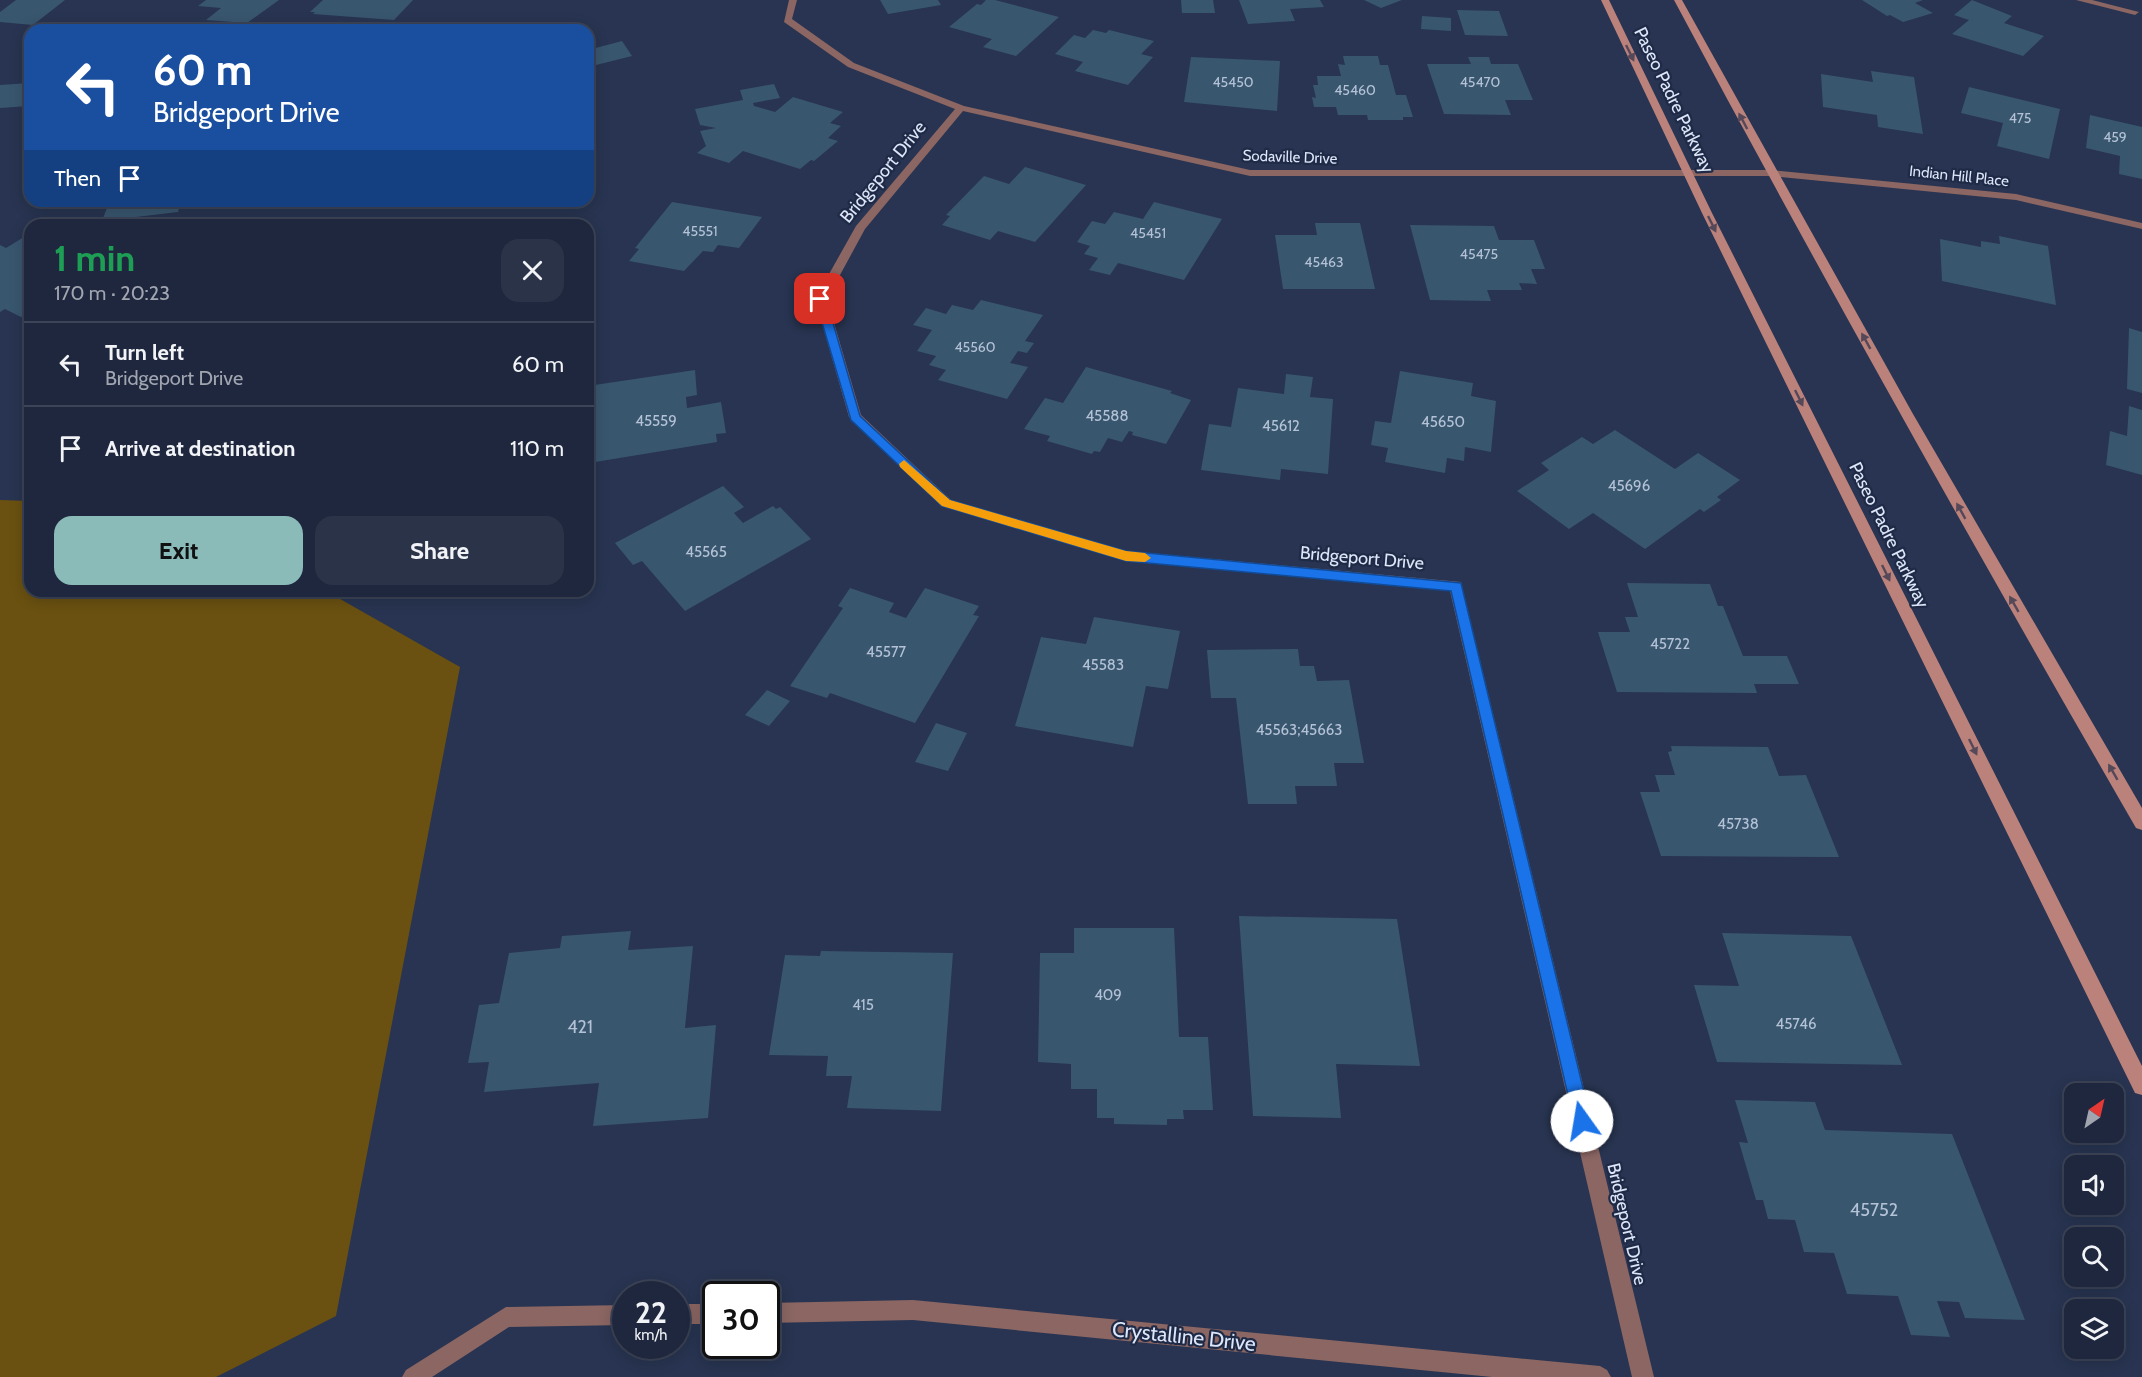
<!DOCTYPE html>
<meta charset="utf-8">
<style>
body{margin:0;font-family:Cabin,sans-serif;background:#2b3348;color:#f1f3f6;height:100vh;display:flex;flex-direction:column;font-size:22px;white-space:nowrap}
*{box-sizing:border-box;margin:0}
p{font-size:20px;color:#a1a5b0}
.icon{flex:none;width:33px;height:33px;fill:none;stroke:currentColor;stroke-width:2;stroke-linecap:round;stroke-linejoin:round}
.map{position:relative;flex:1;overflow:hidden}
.side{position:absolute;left:24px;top:219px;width:570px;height:378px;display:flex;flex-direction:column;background:#1e273d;border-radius:18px;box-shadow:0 3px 15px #0003,0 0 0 2px #3c4457}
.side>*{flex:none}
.guide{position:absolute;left:24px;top:24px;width:570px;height:183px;border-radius:18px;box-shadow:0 3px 15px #0003,0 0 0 2px #3c4457;background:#1a4fa0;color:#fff;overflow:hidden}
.needle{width:39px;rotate:34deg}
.buttons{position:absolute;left:2064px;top:1083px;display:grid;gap:12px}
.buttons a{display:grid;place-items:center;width:60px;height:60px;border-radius:12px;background:#1e273d;box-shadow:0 3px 15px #0003,0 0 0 2px #3c4457;font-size:30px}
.speed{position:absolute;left:612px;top:1281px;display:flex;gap:12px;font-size:30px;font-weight:700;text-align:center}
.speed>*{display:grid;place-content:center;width:78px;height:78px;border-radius:50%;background:#1e273d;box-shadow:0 3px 15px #0003,0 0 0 2px #3c4457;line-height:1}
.speed small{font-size:15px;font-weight:400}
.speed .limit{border:3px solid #111;border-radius:9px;background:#fff;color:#111}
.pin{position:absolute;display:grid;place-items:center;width:51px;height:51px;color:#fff;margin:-26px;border-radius:12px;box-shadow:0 3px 9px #0006}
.me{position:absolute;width:66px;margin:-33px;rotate:347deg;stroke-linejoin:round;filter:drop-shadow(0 0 4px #0008)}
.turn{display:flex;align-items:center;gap:21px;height:126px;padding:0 30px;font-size:27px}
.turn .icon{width:78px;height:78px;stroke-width:2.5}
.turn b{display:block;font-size:42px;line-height:51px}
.then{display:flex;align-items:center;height:57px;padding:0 30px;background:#0003;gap:12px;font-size:22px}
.round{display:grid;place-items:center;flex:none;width:63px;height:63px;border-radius:18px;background:#2b3348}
.summary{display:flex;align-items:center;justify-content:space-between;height:102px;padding:0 30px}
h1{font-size:36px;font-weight:700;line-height:45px;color:#1e9e55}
.button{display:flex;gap:12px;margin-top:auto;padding:12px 30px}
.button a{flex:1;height:69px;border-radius:18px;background:#8bbbb9;color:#111;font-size:24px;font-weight:700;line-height:69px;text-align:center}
.button a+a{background:#2b3348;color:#f1f3f6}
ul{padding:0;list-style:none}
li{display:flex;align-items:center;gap:18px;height:84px;padding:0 30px;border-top:2px solid #3c4457}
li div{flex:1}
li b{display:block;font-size:22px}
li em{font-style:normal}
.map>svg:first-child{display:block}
.green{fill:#6a5111}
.building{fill:#39566f}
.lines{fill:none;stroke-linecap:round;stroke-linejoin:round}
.street{fill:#8b6663;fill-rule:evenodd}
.secondary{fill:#bb817b;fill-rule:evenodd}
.oneway{fill:#554859}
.route{fill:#1a73e8;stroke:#114b97;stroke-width:1.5}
.slow{fill:#f59e0b}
.labels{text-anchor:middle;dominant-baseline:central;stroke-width:4.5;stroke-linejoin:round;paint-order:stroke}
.far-number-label{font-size:14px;fill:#b4c2d6}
.far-street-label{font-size:15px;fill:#dde6f8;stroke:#1e2a46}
.number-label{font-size:15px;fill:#b4c2d6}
.street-label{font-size:18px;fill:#dde6f8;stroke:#1e2a46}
.near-number-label{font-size:18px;fill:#b4c2d6}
.near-street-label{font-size:21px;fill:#dde6f8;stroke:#1e2a46}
</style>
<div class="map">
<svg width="2142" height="1377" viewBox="0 0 2142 1377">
<rect width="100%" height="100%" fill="#283451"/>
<path class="green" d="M0 500 30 501V591H326L460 667 336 1316 216 1377H0Z"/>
<path class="building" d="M16 0H65L33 25 0 22V12Z
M206 0H279L247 23 206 20 221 8 198 6Z
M323 0H413L394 20 313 14 315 12H310Z
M880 0H938L941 5 888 14Z
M986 0H995L1059 17 1016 56 983 47 992 39 949 27 977 4 981 5Z
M1181 0H1213L1215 13H1182Z
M1239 0H1320L1324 7 1290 9 1295 21 1248 24Z
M1364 0H1402L1381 8Z
M1862 0H1923L1915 3 1933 13 1903 22 1890 15 1887 16Z
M1972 0 2012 16 2004 23 2044 36 2023 56 1952 34 1969 20 1954 15Z
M1457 10 1499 11 1508 36 1465 35Z
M1422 16 1451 18V31L1421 29Z
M1093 30 1106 33 1109 30 1154 41 1141 54 1153 57 1128 85 1075 71 1083 62 1055 54 1074 35 1085 38Z
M622 41 632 56 588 67V50Z
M1343 56H1378L1380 65H1388L1396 95H1406L1413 117H1403V120H1368L1367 115H1338L1336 107H1314L1312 97 1316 98 1313 85H1318L1317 76H1341L1338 64 1345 65Z
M1191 57 1280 61 1277 111 1184 102Z
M1468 57H1489L1491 64H1518L1533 100H1505L1511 115 1444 114 1427 64H1471Z
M1871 71 1914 77 1923 134 1878 127 1877 115 1823 107 1821 74 1873 82Z
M30 83 29 106 0 108V85Z
M774 84 780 98 753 103 754 106 775 112 793 97 843 112 830 123 841 126 828 138 838 141 814 161 811 160 800 169 743 151 729 163 697 153 706 146 700 131 716 128 700 125 695 109 743 100 740 90Z
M1969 87 2060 109 2049 159 1997 146 2003 123 1961 113Z
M2090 115 2142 127V179L2119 174 2120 156 2086 148Z
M1025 167 1086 185 1035 242 998 231 990 240 942 225 950 216 946 215 984 176 1009 184Z
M91 201H181L178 212 102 221 108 205 89 207Z
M672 202 762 217 739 248 718 245 713 252 703 251 684 271 629 261 639 249 635 248Z
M1154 202 1222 219 1184 280 1118 263 1110 275 1089 270 1098 258 1084 254 1090 246 1077 242 1092 221 1105 224 1114 212 1143 219Z
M1315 223H1360L1375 289H1283L1275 235H1317Z
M1410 225 1494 226 1499 240H1534L1545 269H1531L1537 284 1519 283 1522 290H1487L1491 301 1430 300Z
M1999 236 2048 246 2056 305 1942 281 1940 239 1981 247V241L2000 244Z
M24 237 30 240V312L21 317 5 309 0 312V245L6 248Z
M981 300 1043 315 1025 341 1034 343 1027 353 1018 351 1010 363 1028 367 1007 399 938 380 946 370 929 365 936 356 917 351 932 330 913 325 926 308 946 314 952 305 973 310Z
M2129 328 2142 332V393L2127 389Z
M1086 367 1172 391 1170 393 1191 400 1166 444 1132 435 1133 432 1129 431 1122 442 1108 438 1100 452 1094 451 1092 454 1047 441 1050 436 1024 429 1045 398 1063 403Z
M695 370 697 395 686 397 687 408 721 402 726 433 716 434 717 442 589 463 588 386Z
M1400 371 1473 383 1471 396 1496 401 1491 452 1465 447 1464 461 1447 458 1445 473 1385 462 1388 448 1371 445 1375 421 1391 423Z
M1286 374 1313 377 1310 397 1333 399 1328 474 1281 469 1280 480 1201 470 1209 424 1231 427 1238 388 1284 394Z
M2129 406 2142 410V475L2106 465 2110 431 2127 436Z
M1615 430 1675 469 1698 453 1740 480 1717 497 1721 500 1704 512 1700 509 1645 549 1593 513 1569 529 1517 491 1549 470 1541 463 1582 437 1593 444Z
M723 486 744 507 734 513 743 523 773 506 776 509 780 507 811 539 685 611 642 561 633 565 615 543Z
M1627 583 1710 584 1718 606H1723L1743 656H1787L1799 684H1754L1757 693 1617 692 1598 632H1630L1625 617H1638Z
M850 588 894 603 889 612 906 618 925 588 979 606 973 615 979 616 915 723 830 693 827 698 790 686 843 608 838 606Z
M1094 617 1180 631 1168 689 1146 686 1133 747 1015 726 1041 637 1086 644Z
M1298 649 1300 666H1314L1317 681 1349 680 1364 763H1334L1337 786H1295L1297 804H1248L1236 698H1211L1207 650Z
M767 690 790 701 769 726 745 715Z
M936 723 967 733 948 771 915 762Z
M1671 746 1768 747 1779 776 1806 775 1839 857 1661 856 1640 792H1660L1655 775H1675L1668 752 1672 751Z
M1239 916 1397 919 1420 1066 1336 1064 1341 1118 1253 1116Z
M1074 928H1174L1179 1037H1208L1213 1110H1183L1184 1119H1167V1125L1114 1124V1118H1097V1089H1071V1064L1038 1062 1040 953H1074Z
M631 931 628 950 693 946 685 1028 716 1025 708 1118 593 1126 599 1083 484 1092 489 1062 468 1063 479 1005 499 1003 509 953 560 948 562 936Z
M1722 933 1851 936 1902 1065 1717 1062 1694 985 1739 986Z
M821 951 953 953 941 1111 847 1108 852 1076H826L828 1056 769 1055 785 955 820 956Z
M1735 1100 1815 1102 1825 1130 1952 1134 2025 1320 1965 1318 1959 1302 1937 1301 1950 1337 1911 1335 1898 1296 1847 1294 1834 1253 1804 1252 1795 1220 1768 1219 1763 1200H1756L1739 1142 1748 1143Z"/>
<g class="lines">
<path class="street" d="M789 0H797L792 19 854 63 964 106 1250 170H1770L2016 194 2142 223V229L2016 200 1770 176H1250L963 111 865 229 827 299 861 415 951 500 1126 551 1461 582 1654 1377H1632L1450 591 1126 561 941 506 849 417 815 299 856 226 955 109 848 67 784 22Z
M2076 0H2092L2139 12 2135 15Z
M913 1300 1600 1366 1607 1370 1611 1377H1492L913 1320 766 1323V1303Z
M676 1304H716V1324H676Z
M626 1305V1325L509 1327 432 1377H402L406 1370 506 1307Z"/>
<path class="secondary" d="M1601 0H1609L1712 213 2142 1066V1095L2135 1093 1702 213Z
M1674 0H1682L1913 414 2142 808V830L2136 828C1978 554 1823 279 1674 0Z"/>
</g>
<defs><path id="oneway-solid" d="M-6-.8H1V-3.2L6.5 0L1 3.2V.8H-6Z" transform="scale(1.5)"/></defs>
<g class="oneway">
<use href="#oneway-solid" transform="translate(1630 53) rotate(64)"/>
<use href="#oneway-solid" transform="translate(1743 121) rotate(-118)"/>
<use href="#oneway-solid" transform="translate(1712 224) rotate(64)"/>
<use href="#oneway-solid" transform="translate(1866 341) rotate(-119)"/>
<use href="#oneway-solid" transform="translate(1799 398) rotate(64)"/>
<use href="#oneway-solid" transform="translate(1961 511) rotate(-119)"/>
<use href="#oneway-solid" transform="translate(1886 573) rotate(64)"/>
<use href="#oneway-solid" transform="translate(2014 604) rotate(-120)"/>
<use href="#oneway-solid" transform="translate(1973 747) rotate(64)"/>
<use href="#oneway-solid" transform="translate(2113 772) rotate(-120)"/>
</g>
<path class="route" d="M820 296 826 299 860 416 950 500 1126 551 1461 583 1591 1121 1589 1127 1582 1130 1576 1127 1574 1121 1451 591 1126 561 942 506 851 420 815 299Z"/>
<path class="slow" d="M904 460 950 500 1126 551 1145 553 1151 558 1145 562 1126 561 942 506 900 467 899 464Z"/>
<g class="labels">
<g class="far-number-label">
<text x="1233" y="82">45450</text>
<text x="1480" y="82">45470</text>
<text x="1355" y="90">45460</text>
<text x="2020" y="118">475</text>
<text x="2115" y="137">459</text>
<text x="700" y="231">45551</text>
<text x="1148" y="233">45451</text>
<text x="1479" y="254">45475</text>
<text x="1324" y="262">45463</text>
<text x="975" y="347">45560</text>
</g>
<g class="far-street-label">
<text transform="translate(1290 157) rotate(2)">Sodaville Drive</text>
<text transform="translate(1959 176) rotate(6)">Indian Hill Place</text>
</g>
<g class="number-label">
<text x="1107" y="416">45588</text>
<text x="656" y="421">45559</text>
<text x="1443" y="422">45650</text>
<text x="1281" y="426">45612</text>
<text x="1629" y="486">45696</text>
<text x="706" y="552">45565</text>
<text x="1670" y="644">45722</text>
<text x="886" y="652">45577</text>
<text x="1103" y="665">45583</text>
<text x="1299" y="730">45563;45663</text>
<text x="1738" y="824">45738</text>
<text x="1108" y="995">409</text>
<text x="863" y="1005">415</text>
<text x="1796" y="1024">45746</text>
</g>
<g class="street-label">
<text transform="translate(1674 100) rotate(64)">Paseo Padre Parkway</text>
<text transform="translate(883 172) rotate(-51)">Bridgeport Drive</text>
<text transform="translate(1889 535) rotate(64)">Paseo Padre Parkway</text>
<text transform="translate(1362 558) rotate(5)">Bridgeport Drive</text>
<text transform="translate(1627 1224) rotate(77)">Bridgeport Drive</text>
</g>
<g class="near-number-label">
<text x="580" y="1027">421</text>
<text x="1874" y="1210">45752</text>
</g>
<g class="near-street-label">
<text transform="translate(1184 1336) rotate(6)">Crystalline Drive</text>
</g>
</g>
</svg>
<div class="buttons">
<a><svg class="needle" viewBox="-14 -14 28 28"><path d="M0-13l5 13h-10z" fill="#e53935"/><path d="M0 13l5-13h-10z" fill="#a1a5b0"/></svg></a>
<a><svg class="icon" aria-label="sound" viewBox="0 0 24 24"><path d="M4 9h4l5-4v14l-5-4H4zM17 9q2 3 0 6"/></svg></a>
<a><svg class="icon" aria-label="search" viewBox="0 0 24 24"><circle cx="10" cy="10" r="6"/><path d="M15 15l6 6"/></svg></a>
<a><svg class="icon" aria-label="layers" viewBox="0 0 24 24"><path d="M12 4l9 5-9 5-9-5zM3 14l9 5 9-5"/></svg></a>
</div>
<div class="speed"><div>22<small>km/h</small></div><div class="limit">30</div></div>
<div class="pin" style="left:820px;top:299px;background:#d93025"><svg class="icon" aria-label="arrive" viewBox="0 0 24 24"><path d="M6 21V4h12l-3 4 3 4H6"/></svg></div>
<svg class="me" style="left:1582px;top:1121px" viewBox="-20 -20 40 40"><circle r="19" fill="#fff"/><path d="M0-13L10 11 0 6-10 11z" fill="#1a73e8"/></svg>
<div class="guide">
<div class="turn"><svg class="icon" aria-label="left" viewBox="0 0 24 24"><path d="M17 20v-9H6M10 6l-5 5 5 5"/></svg><div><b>60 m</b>Bridgeport Drive</div></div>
<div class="then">Then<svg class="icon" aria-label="arrive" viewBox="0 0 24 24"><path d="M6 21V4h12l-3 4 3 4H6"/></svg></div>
</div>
<section class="side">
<div class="summary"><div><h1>1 min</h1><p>170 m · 20:23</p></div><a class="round"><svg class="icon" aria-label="close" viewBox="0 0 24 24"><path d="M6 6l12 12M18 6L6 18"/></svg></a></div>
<ul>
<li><svg class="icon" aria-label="left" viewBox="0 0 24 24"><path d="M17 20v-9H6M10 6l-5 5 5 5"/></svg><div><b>Turn left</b><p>Bridgeport Drive</p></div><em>60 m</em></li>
<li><svg class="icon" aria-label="arrive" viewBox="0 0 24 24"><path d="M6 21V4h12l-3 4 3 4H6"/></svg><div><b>Arrive at destination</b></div><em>110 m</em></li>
</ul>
<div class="button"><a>Exit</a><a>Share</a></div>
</section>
</div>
